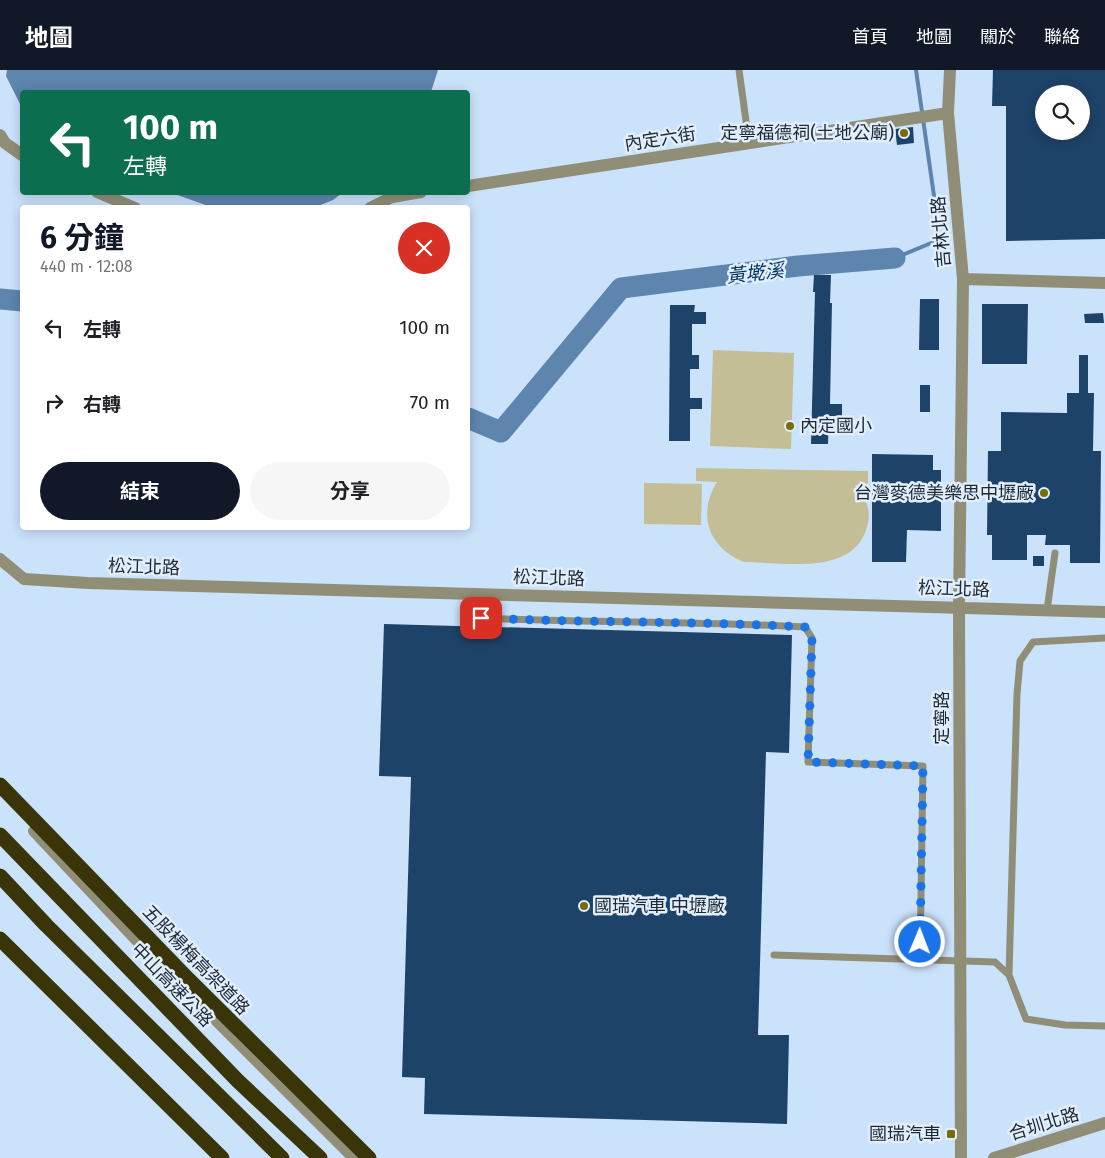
<!DOCTYPE html>
<html lang="zh-TW">
<meta charset="utf-8">
<style>
body{margin:0;font-family:"Fira Sans","Noto Sans TC",sans-serif;background:#f6f6f6;color:#202124;height:100vh;display:flex;flex-direction:column;font-size:19px;white-space:nowrap}
*{box-sizing:border-box;margin:0}
p{font-size:16px;color:#757577}
.icon{flex:none;width:28px;height:28px;fill:none;stroke:currentColor;stroke-width:2;stroke-linecap:round;stroke-linejoin:round}
.map{position:relative;flex:1;overflow:hidden}
.side{position:absolute;left:20px;top:135px;width:450px;height:325px;display:flex;flex-direction:column;background:#fff;border-radius:5px;box-shadow:0 2px 12px #0003}
.side>*{flex:none}
.banner{position:absolute;left:20px;top:20px;width:450px;height:105px;border-radius:5px;box-shadow:0 2px 12px #0003;background:#0b6e4f;color:#fff;overflow:hidden}
.tools{position:absolute;left:1035px;top:15px;display:grid;gap:10px}
.tools a{display:grid;place-items:center;width:55px;height:55px;border-radius:50%;background:#fff;box-shadow:0 2px 12px #0003;font-size:25px}
.pin{position:absolute;display:grid;place-items:center;width:42px;height:42px;color:#fff;margin:-21px;border-radius:10px;box-shadow:0 2px 8px #0006}
.me{position:absolute;width:55px;margin:-28px;rotate:1deg;stroke-linejoin:round;filter:drop-shadow(0 0 4px #0008)}
.turn{display:flex;align-items:center;gap:18px;height:105px;padding:0 20px;font-size:22px}
.turn .icon{width:65px;height:65px;stroke-width:2.5}
.turn b{display:block;font-size:35px;line-height:42px}
.round{display:grid;place-items:center;flex:none;width:52px;height:52px;border-radius:26px;background:#f6f6f6}
.head{display:flex;align-items:center;justify-content:space-between;height:85px;padding:0 20px}
h1{font-size:30px;font-weight:700;line-height:38px;color:#111827}
.cta{display:flex;gap:10px;margin-top:auto;padding:10px 20px}
.cta a{flex:1;height:58px;border-radius:30px;background:#111827;color:#fff;font-size:20px;font-weight:700;line-height:58px;text-align:center}
.cta a+a{background:#f6f6f6;color:#202124}
ul{padding:0;list-style:none}
li{display:flex;align-items:center;gap:15px;height:75px;padding:0 20px}
li div{flex:1}
li b{display:block;font-size:19px}
li em{font-style:normal}
header{display:flex;align-items:center;gap:30px;box-sizing:border-box;height:70px;padding:0 25px;background:#111827;color:#fff}
header strong{font-size:24px}
nav{display:flex;gap:28px;margin-inline-start:auto;font-size:18px}
.map>svg:first-child{display:block}
.green{fill:#c3be95}
.water{fill:#5e85ae}
.lines{fill:none;stroke-linecap:round;stroke-linejoin:round}
.stream{stroke:#5e85ae;stroke-width:4}
.river{stroke:#5e85ae;stroke-width:21}
.building{fill:#1e4368;fill-rule:evenodd}
.service{stroke:#918e77;stroke-width:7}
.minor{stroke:#918e77;stroke-width:12}
.tertiary{stroke:#918e77;stroke-width:12}
.motorway{stroke:#3a3509;stroke-width:15}
.route{stroke:#1a73e8;stroke-width:9;stroke-dasharray:0 16.2}
.poi-dot{fill:#776c06;stroke:#e0eefe;stroke-width:2}
.labels{text-anchor:middle;dominant-baseline:central;stroke-width:5;stroke-linejoin:round;paint-order:stroke}
.poi-label{font-size:18px;fill:#1f2831;stroke:#e0eefe;text-anchor:end}
.street-label{font-size:18px;fill:#1f2831;stroke:#e0eefe}
.water-label{font-size:19px;font-style:italic;fill:#06355c;stroke:#e0eefe}
</style>
<header>
<strong>地圖</strong>
<nav><a>首頁</a><a>地圖</a><a>關於</a><a>聯絡</a></nav>
</header>
<div class="map">
<svg width="1105" height="1088" viewBox="0 0 1105 1088">
<rect width="100%" height="100%" fill="#cbe2fb"/>
<path class="green" d="M713 280 794 283 791 379 710 376Z
M696 398 868 401V415H855C866 427 872 441 867 457 853 507 784 492 744 492 708 478 697 444 717 412L696 411Z
M644 413 702 414 701 455 644 454Z"/>
<path class="water" d="M7 0H438L431 22H22V38L6 6Z
M172 123H342L333 130 313 138 211 137Z"/>
<g class="lines">
<path class="stream" d="M895 188 936 171V140L916 0"/>
<path class="river" d="M0 229 22 231
M468 348 501 362 621 218 798 196 895 188"/>
</g>
<path class="building" d="M993 0H1105V169L1006 171V36H992ZM1044 24H1081V61H1044Z
M913 57 914 73 897 75 895 59Z
M814 205H831L830 233H832L830 334H842V346H829L828 374H811L815 222H813Z
M920 229H939V280H919Z
M982 234H1028L1027 294H982Z
M670 235H695L694 242H706V254H692V285H699V299H690V328H702V339H690V371H669Z
M1103 243 1104 253H1085L1084 244Z
M1079 285H1088V323H1094L1093 381H1101L1100 493H1070V475H1045L1046 465H1027V490H992V465H987L988 381H1001V342L1067 343V323H1079Z
M920 315H930V342H920Z
M872 384 933 385V400H941V461L907 460 906 492H872Z
M1033 486H1044V496H1033Z
M384 554 792 565 789 683 766 682 758 965H789L787 1054 424 1044 425 1008 402 1007 411 707 379 706Z"/>
<g class="lines">
<path class="service" d="M739 0 749 73
M1047 540 1055 483
M481 548C589 553 697 551 805 557L812 568 808 692 923 696 920 891
M774 885 995 892 1009 905 1026 949 1065 955 1105 956
M1009 905 1017 624 1020 591 1033 572 1105 568"/>
<path class="minor" d="M950 0 948 43 963 209 959 537 961 1088
M0 65 5 73 22 85
M468 116 948 43
M97 122 135 138
M370 138 392 127 421 122
M963 209 1105 213
M0 489 24 509 88 513 1105 542
M34 761 145 879 354 1088"/>
<path class="tertiary" d="M994 1088 1105 1053"/>
<path class="motorway" d="M0 715 186 907 369 1088
M0 765 238 1011 320 1088
M0 806 46 855 282 1088
M0 869 222 1088"/>
</g>
<g class="lines">
<path class="route" d="M481 548C589 553 697 551 805 557L812 568 808 692 923 696 920 872"/>
</g>
<g class="poi-dot">
<circle cx="904" cy="63" r="5"/>
<circle cx="790" cy="356" r="5"/>
<circle cx="1044" cy="423" r="5"/>
<circle cx="584" cy="836" r="5"/>
<rect x="946" y="1059" width="10" height="10" rx="2.5"/>
</g>
<g class="labels">
<g class="poi-label">
<text x="894" y="63">定寧福德祠(土地公廟)</text>
<text x="800" y="356" text-anchor="start">內定國小</text>
<text x="1034" y="423">台灣麥德美樂思中壢廠</text>
<text x="594" y="836" text-anchor="start">國瑞汽車 中壢廠</text>
<text x="941" y="1064">國瑞汽車</text>
</g>
<g class="street-label">
<text transform="translate(660 69) rotate(-9)">內定六街</text>
<text transform="translate(941 162) rotate(-95)">吉林北路</text>
<text transform="translate(144 497) rotate(2)">松江北路</text>
<text transform="translate(549 508) rotate(2)">松江北路</text>
<text transform="translate(954 519) rotate(2)">松江北路</text>
<text transform="translate(942 648) rotate(-90)">定寧路</text>
<text transform="translate(196 890) rotate(46)">五股楊梅高架道路</text>
<text transform="translate(172 915) rotate(46)">中山高速公路</text>
<text transform="translate(1044 1054) rotate(-17)">合圳北路</text>
</g>
<g class="water-label">
<text transform="translate(755 203) rotate(-6)">黃墘溪</text>
</g>
</g>
</svg>
<div class="tools">
<a><svg class="icon" aria-label="search" viewBox="0 0 24 24"><circle cx="10" cy="10" r="6"/><path d="M15 15l6 6"/></svg></a>
</div>
<div class="pin" style="left:481px;top:548px;background:#d93025"><svg class="icon" aria-label="arrive" viewBox="0 0 24 24"><path d="M6 21V4h12l-3 4 3 4H6"/></svg></div>
<svg class="me" style="left:920px;top:872px" viewBox="-20 -20 40 40"><circle r="17" fill="#1a73e8" stroke="#fff" stroke-width="3"/><path d="M0-11L8 9 0 5-8 9z" fill="#fff"/></svg>
<div class="banner">
<div class="turn"><svg class="icon" aria-label="left" viewBox="0 0 24 24"><path d="M17 20v-9H6M10 6l-5 5 5 5"/></svg><div><b>100 m</b>左轉</div></div>
</div>
<section class="side">
<div class="head"><div><h1>6 分鐘</h1><p>440 m · 12:08</p></div><a class="round" style="background:#d93025;color:#fff"><svg class="icon" aria-label="close" viewBox="0 0 24 24"><path d="M6 6l12 12M18 6L6 18"/></svg></a></div>
<ul>
<li><svg class="icon" aria-label="left" viewBox="0 0 24 24"><path d="M17 20v-9H6M10 6l-5 5 5 5"/></svg><div><b>左轉</b></div><em>100 m</em></li>
<li><svg class="icon" aria-label="right" viewBox="0 0 24 24"><path d="M7 20v-9h11M14 6l5 5-5 5"/></svg><div><b>右轉</b></div><em>70 m</em></li>
</ul>
<div class="cta"><a>結束</a><a>分享</a></div>
</section>
</div>
